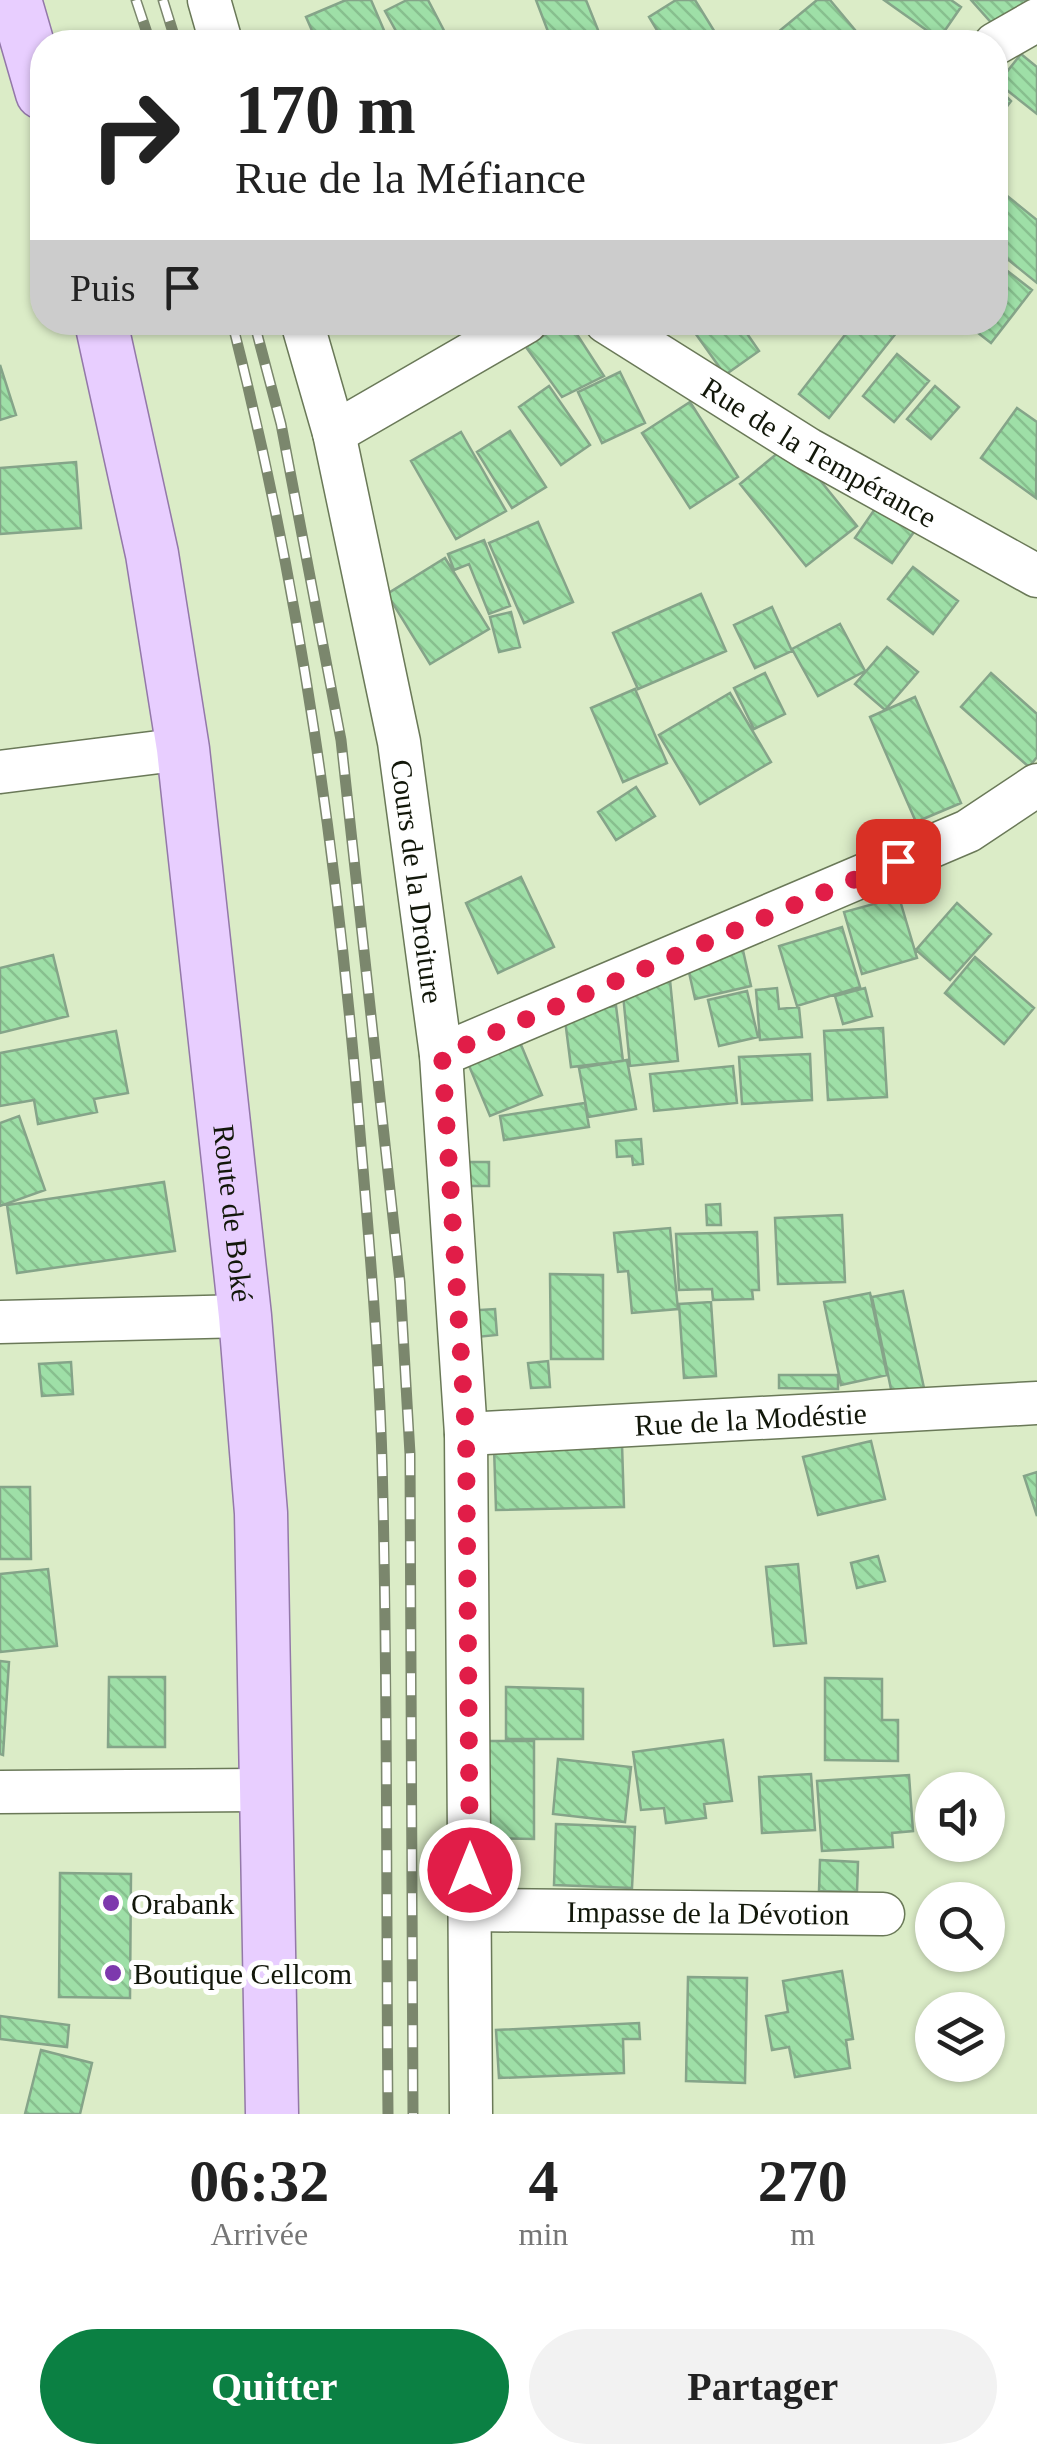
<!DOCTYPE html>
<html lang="fr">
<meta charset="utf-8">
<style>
body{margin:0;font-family:"Times New Roman",serif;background:#f2f2f2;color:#222;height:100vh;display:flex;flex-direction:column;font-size:38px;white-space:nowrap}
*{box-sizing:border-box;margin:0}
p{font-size:32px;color:#767676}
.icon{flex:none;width:55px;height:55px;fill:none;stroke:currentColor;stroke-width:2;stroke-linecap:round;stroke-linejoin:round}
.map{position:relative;height:2114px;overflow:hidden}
.details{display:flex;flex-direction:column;background:#fff;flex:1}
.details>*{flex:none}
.hud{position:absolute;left:30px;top:30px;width:978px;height:305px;border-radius:40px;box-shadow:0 2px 8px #0004;background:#fff;color:#222;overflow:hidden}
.fabs{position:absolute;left:915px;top:1772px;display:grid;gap:20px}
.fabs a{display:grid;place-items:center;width:90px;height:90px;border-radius:50%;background:#fff;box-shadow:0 2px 8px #0004;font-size:50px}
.pin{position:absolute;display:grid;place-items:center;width:85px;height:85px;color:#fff;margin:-42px;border-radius:20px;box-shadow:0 5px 15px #0006}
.me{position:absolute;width:110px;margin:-55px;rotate:0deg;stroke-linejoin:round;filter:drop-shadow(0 0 8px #0008)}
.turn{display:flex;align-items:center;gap:35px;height:210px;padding:0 40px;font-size:45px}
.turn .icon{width:130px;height:130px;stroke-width:2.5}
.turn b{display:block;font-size:70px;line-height:85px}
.then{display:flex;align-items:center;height:95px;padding:0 40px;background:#0003;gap:20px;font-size:38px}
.eta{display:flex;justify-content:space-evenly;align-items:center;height:170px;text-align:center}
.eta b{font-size:60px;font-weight:700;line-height:70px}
.primary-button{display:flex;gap:20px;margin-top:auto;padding:20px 40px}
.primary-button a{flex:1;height:115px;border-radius:60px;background:#0b8043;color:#fff;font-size:40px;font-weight:700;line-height:115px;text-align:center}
.primary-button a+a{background:#f2f2f2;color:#222}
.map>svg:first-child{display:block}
.building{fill:url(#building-back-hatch);stroke:#85a489;stroke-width:2.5}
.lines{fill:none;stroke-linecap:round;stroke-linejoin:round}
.minor-casing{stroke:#6a7958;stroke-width:45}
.major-casing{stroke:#9378a9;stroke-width:55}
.minor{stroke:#fff;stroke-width:42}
.major{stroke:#e8ceff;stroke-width:52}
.rail-casing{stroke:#7b876d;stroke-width:11}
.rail{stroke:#fff;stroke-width:8;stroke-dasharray:22;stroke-linecap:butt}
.route{stroke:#e11d48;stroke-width:18;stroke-dasharray:0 32.4}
.poi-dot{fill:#7d39ad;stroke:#fff;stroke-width:4}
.labels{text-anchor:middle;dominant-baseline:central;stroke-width:10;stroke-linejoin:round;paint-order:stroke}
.street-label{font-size:30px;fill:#12170a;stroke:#fff}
.poi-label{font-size:30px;fill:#12170a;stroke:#fff;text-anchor:start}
</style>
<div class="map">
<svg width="1037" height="2114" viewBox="0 0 1037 2114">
<defs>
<pattern id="building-back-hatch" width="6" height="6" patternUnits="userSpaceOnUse" patternTransform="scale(2.5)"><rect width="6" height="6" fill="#9edfa7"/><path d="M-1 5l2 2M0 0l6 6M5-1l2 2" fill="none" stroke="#87bf8e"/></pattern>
</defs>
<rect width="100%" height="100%" fill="#dbecc7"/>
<path class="building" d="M346 0H371L389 42H317L306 17Z
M407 0H428L450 42H402L385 11Z
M536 0H586L598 30 564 42H552Z
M676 0H695L721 42H664L649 17Z
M817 0H830L865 42H766Z
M884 0H951L961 7 939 39Z
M971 0H1028L996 28Z
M1021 54 1037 67V114L998 83Z
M995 85 1011 101 995 122Z
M1006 195 1037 220V283L995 249V208Z
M997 263 1032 290 991 343 964 322H995Z
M565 322H569L604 376 562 397 526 347Z
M704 322H739L759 351 725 375 693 330Z
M855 322H886L897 332 829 418 799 394Z
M897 354 929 381 894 422 863 396Z
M0 365 16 415 0 420Z
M620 372 645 423 602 443 578 392Z
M549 386 590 445 561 465 519 407Z
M935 386 959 407 931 439 907 419Z
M690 402 738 477 690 508 642 433Z
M1017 408 1037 422 1036 498 981 458Z
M510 431 546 487 512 508 477 452Z
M461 432 506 511 456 539 411 461Z
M790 443 857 526 806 566 740 484Z
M76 462 81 528 0 534V468Z
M879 503 916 529 892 563 855 538Z
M538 522 573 602 524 623 489 543Z
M484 540 510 606 489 614 469 564 454 570 448 554Z
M445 558 489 629 430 664 387 594Z
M913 567 958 601 933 634 888 599Z
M701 594 726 651 638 689 613 633Z
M772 607 792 651 755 668 734 625Z
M511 612 520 647 499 652 490 617Z
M840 624 865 671 818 696 792 649Z
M887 647 918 672 885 710 855 684Z
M765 673 785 714 754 729 734 688Z
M991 673 1037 714V757L1029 767 961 707Z
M635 689 667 763 623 782 591 708Z
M730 693 771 762 700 804 659 735Z
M915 697 961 803 916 822 870 717Z
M636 787 655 816 616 840 598 812Z
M521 877 554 947 498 973 466 903Z
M899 897 917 958 862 974 844 912Z
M957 903 991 934 950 980 916 950Z
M842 927 860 987 797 1006 779 946Z
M742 946 751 986 695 999 686 959Z
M53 955 68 1016 0 1033V968Z
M975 957 1034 1008 1004 1044 945 993Z
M670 980 678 1061 630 1066 622 984Z
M777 988 779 1009 799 1007 802 1037 760 1040 756 990Z
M865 988 872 1016 843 1024 835 996Z
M747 991 758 1037 719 1046 708 1000Z
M616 1006 623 1061 571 1067 564 1012Z
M883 1028 887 1097 828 1100 824 1031Z
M116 1031 128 1093 94 1099 97 1112 38 1124 34 1100 0 1106V1053Z
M519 1040 542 1095 490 1116 467 1061Z
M810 1054 812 1100 742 1104 739 1057Z
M627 1060 636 1109 588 1117 579 1068Z
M733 1066 737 1103 654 1111 650 1074Z
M585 1103 589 1127 504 1140 500 1116Z
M19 1116 45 1190 0 1206V1123Z
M641 1139 643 1164 633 1165 632 1156 617 1157 616 1141Z
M455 1162H489V1186H455Z
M164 1182 175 1251 17 1273 7 1205Z
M720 1204 721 1225H707L706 1205Z
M842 1215 845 1282 778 1284 775 1218Z
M670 1228 678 1309 632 1313 628 1271 618 1272 614 1233Z
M757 1232 759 1290H752L753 1299 713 1300 712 1289 679 1290 676 1234Z
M550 1274 603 1275V1359H551Z
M903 1291 924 1388 892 1394 872 1297Z
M870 1293 887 1375 841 1385 824 1302Z
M711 1302 716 1376 684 1378 679 1304Z
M495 1309 497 1335 467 1338 465 1311Z
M548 1361 550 1387 531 1388 528 1363Z
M71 1362 73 1394 42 1396 39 1364Z
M779 1375H838V1389L779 1388Z
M871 1441 885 1499 818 1515 803 1457Z
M622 1444 624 1507 496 1510 494 1447Z
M1037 1472V1516L1024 1476Z
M0 1487H30L31 1559H0Z
M878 1556 885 1581 857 1588 851 1563Z
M798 1564 806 1643 774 1646 766 1567Z
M48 1569 57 1646 0 1652V1574Z
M0 1661 9 1662 3 1755 0 1754Z
M109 1677H165V1747H108Z
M825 1678 882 1679V1720H898V1761L825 1760Z
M506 1687 583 1689V1739H506Z
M723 1740 732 1801 704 1804 706 1818 666 1823 664 1808 641 1810 633 1752Z
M487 1741H534V1839L487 1838Z
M558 1759 631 1767 625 1822 553 1814Z
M811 1774 815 1830 762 1833 759 1777Z
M909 1775 913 1831 892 1833 893 1847 822 1851 817 1781Z
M556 1824 635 1827 632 1888 554 1885Z
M820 1860 858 1862 857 1892 819 1891Z
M60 1873 131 1874 130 1998 59 1997Z
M842 1971 853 2039 846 2040 850 2068 795 2077 789 2047 772 2050 766 2016 788 2012 783 1981Z
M688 1977 747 1978 745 2083 686 2081Z
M0 2016 69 2025 67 2047 0 2039Z
M639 2023 640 2039H623L624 2073 499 2078 496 2030Z
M41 2050 92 2063 80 2114H25Z"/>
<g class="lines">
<defs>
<g id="minor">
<path d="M209 0 221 42"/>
<path d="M995 44 1037 20"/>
<path id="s1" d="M302 322 334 433 399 742 441 1055 466 1434 471 2114"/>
<path id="s2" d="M606 322 808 449 1037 576"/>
<path d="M334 433 526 322"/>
<path d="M0 772 183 749"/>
<path d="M441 1055 968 831 1037 785"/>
<path d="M0 1322 245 1316"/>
<path id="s3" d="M466 1434 1037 1403"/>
<path d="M0 1792 265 1790"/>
<path id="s4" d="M470 1910 883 1914"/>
</g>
<g id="major">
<path d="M15 0 42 93"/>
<path id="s5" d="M101 322 152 554 183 749 245 1316 261 1513 272 2114"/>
</g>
</defs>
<use href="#minor" class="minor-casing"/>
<use href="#major" class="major-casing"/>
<use href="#minor" class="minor"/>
<use href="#major" class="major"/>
<defs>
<path id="rail" d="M136 0 150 42
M163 0 176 42
M232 322C301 592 339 868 361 1145 370 1250 379 1356 382 1461 388 1679 386 1897 388 2114
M254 322 281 424 341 740 400 1282 410 1454 413 2114"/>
</defs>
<use href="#rail" class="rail-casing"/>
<use href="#rail" class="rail"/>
</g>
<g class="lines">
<path class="route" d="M470 1870 466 1434 442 1055 898 861"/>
</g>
<g class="poi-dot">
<circle cx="111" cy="1903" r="10"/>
<circle cx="113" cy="1973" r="10"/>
</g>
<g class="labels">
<g class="street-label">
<text stroke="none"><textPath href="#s2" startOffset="250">Rue de la Tempérance</textPath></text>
<text stroke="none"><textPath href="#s1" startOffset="572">Cours de la Droiture</textPath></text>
<text stroke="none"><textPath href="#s5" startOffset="902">Route de Boké</textPath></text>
<text stroke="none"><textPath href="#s3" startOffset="285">Rue de la Modéstie</textPath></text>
<text stroke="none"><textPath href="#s4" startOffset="238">Impasse de la Dévotion</textPath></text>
</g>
<g class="poi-label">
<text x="131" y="1903">Orabank</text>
<text x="133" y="1973">Boutique Cellcom</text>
</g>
</g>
</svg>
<div class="fabs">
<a><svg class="icon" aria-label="sound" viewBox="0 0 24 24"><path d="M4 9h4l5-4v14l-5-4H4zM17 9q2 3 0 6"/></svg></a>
<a><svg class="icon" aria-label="search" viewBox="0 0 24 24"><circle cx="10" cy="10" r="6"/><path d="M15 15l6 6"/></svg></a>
<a><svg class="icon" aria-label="layers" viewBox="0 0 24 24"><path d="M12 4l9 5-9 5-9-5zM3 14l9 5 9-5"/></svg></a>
</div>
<div class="pin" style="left:898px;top:861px;background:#d93025"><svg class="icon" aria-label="arrive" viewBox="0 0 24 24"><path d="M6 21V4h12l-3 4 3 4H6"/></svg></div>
<svg class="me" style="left:470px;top:1870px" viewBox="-20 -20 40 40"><circle r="17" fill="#e11d48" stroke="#fff" stroke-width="3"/><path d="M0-11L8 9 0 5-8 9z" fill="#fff"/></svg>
<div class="hud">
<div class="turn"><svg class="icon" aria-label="right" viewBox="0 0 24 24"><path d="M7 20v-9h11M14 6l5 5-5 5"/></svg><div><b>170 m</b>Rue de la Méfiance</div></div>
<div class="then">Puis<svg class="icon" aria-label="arrive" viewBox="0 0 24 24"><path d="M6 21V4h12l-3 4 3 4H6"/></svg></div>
</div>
</div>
<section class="details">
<div class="eta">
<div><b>06:32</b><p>Arrivée</p></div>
<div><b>4</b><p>min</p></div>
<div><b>270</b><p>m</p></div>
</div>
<div class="primary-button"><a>Quitter</a><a>Partager</a></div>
</section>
